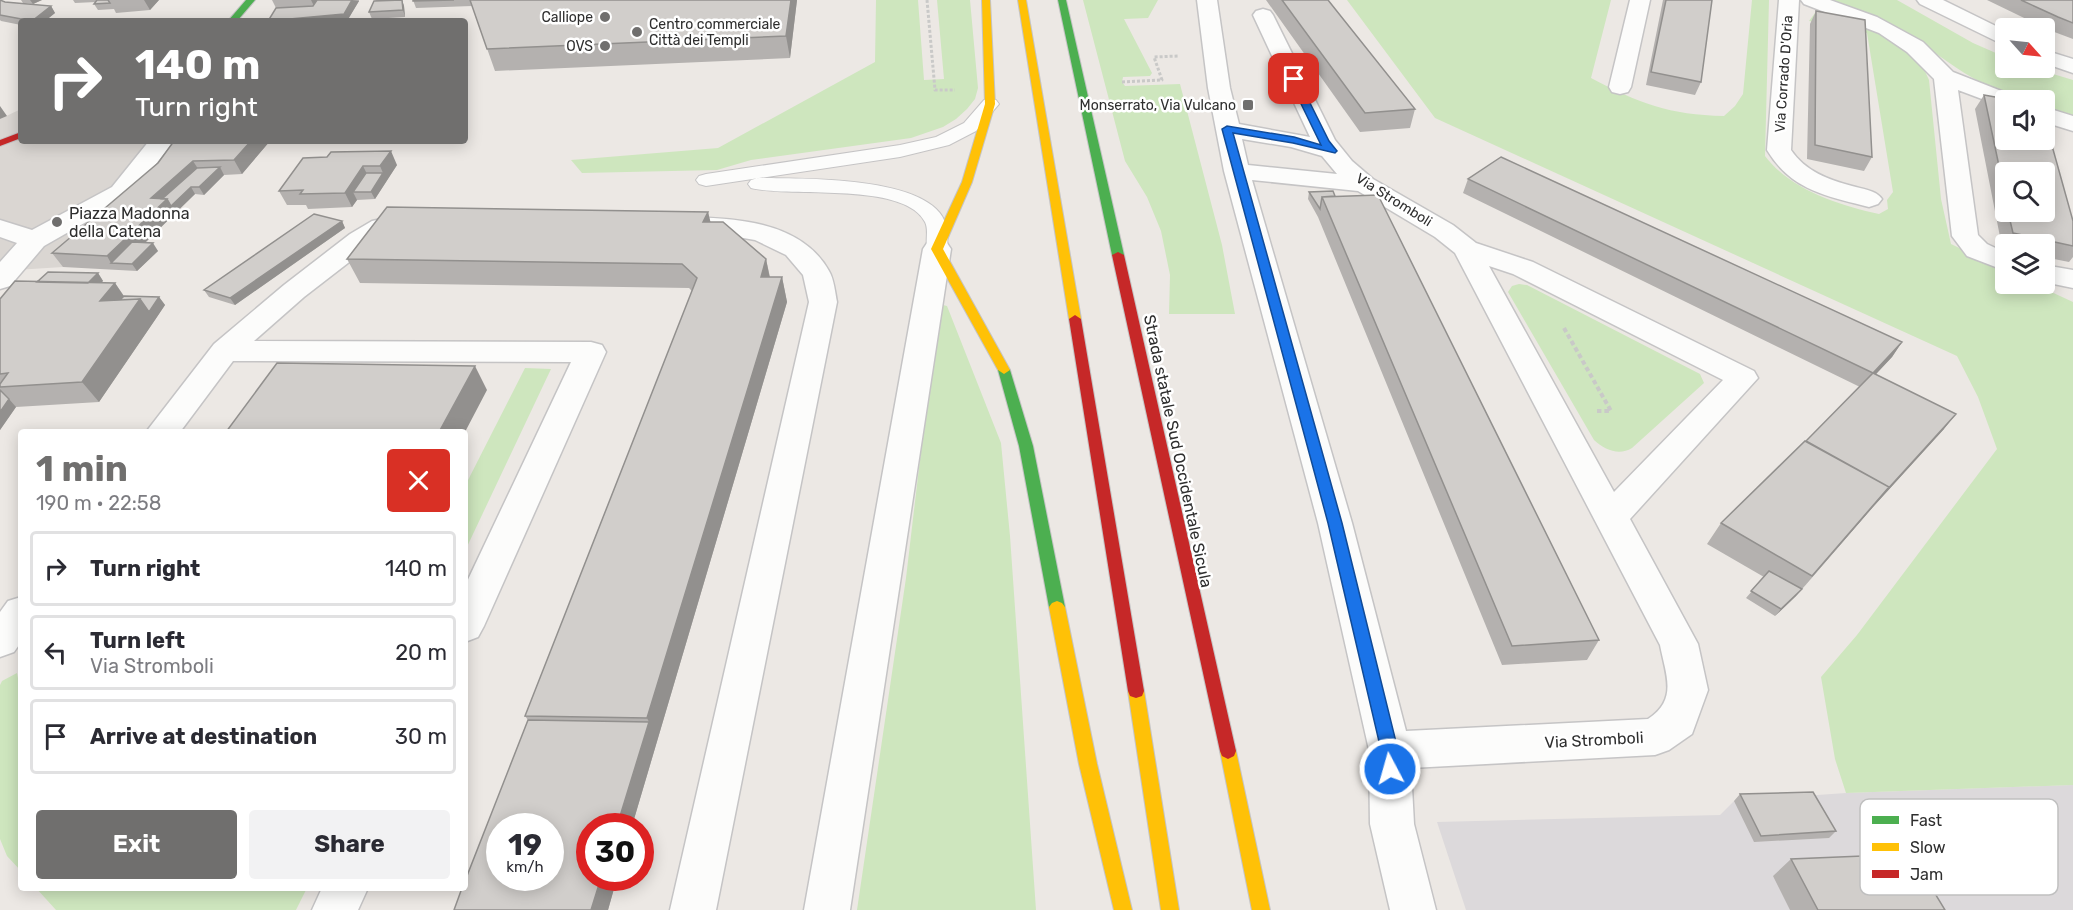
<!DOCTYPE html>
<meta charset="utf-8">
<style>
body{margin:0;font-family:Rubik,sans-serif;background:#f2f2f3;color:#2b2b33;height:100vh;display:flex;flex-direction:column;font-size:22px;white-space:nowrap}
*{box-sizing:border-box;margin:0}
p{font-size:20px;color:#7c7c81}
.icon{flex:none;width:33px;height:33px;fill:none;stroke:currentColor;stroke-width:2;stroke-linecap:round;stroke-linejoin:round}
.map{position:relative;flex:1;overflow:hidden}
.side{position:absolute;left:18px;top:429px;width:450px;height:462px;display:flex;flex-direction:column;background:#fff;border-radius:6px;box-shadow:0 3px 15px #0003}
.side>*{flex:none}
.top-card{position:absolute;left:18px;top:18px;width:450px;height:126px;border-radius:6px;box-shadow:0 3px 15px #0003;background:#706f6e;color:#fff;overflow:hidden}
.needle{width:39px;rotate:117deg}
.buttons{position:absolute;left:1995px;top:18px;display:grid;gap:12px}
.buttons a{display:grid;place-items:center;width:60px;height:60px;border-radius:6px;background:#fff;box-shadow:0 3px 15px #0003;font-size:30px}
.speed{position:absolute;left:486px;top:813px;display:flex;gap:12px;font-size:30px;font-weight:700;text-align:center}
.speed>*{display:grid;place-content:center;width:78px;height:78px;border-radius:50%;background:#fff;box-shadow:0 3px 15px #0003;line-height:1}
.speed small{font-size:15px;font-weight:400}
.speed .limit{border:9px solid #d22;background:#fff;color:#111}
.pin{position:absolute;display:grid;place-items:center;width:51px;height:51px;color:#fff;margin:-26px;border-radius:12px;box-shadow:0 3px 9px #0006}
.me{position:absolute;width:66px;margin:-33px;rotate:354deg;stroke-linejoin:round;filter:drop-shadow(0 0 4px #0008)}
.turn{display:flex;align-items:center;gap:21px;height:126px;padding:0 18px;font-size:27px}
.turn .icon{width:78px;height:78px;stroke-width:2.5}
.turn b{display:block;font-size:42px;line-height:51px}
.round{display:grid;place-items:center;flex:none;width:63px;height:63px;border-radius:6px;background:#f2f2f3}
.headline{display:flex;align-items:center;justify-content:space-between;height:102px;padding:0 18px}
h1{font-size:36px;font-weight:700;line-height:45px;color:#706f6e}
.cta{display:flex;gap:12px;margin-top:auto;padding:12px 18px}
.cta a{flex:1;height:69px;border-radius:6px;background:#706f6e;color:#fff;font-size:24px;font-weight:700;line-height:69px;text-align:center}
.cta a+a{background:#f2f2f3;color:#2b2b33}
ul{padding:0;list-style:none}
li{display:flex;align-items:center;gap:18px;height:75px;margin:0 12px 9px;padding:0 6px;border:3px solid #e1e1e2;border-radius:6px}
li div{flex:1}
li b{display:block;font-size:22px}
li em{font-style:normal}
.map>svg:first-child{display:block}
.industrial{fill:#dcd9db}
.green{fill:#cee6be}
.plaza{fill:#dad6d2}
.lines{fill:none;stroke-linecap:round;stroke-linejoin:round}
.lane-casing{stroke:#c5c4c5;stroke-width:2}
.street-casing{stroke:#c5c4c5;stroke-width:3}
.fast-casing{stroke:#c5c4c5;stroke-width:2}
.slow-casing{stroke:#c5c4c5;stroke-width:2}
.jam-casing{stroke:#c5c4c5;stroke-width:2}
.path-far1{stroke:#c9c9c8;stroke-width:3;stroke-dasharray:3 2;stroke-linecap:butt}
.path{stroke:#c9c9c8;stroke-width:4;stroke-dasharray:4.5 3;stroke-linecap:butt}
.lane{fill:#fcfcfb;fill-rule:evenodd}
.street{fill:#fcfcfb;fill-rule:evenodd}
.fast{fill:#4caf50;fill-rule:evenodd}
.slow{fill:#ffc107;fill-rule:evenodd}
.jam{fill:#c62828;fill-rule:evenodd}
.wall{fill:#b4b1af;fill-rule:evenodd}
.shaded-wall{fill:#92908e}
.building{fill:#d1cecb;stroke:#92908e;stroke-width:1.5;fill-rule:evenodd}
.route{fill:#1a73e8;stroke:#114b97;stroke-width:1.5}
.poi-dot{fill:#706f6e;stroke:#fff;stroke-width:2}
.labels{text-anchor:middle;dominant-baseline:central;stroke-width:5;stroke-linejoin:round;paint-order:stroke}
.far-poi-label{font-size:14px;fill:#2e2e2e;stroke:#fff;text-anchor:end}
.far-street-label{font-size:14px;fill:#2e2e2e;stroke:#fff}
.poi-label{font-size:16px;fill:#2e2e2e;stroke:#fff;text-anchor:start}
.street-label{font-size:16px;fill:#2e2e2e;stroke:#fff}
.key{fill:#fff;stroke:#c0c0c0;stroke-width:1.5}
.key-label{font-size:16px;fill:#2e2e2e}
</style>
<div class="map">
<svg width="2073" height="910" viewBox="0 0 2073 910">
<rect width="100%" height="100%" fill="#ece8e4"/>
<path class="industrial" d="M2073 785V910H1466L1437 822 1720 815 1734 801 1846 793Z"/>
<path class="green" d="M876 0H918L924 80 944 79 937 0H970L978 88 975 99 967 109 956 119 943 127 911 138 751 160 717 170 582 173 571 160 718 148 875 62Z
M1083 0H1158L1148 18 1124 19 1152 73 1150 76 1123 77 1122 82 1125 86 1180 84 1222 245 1235 314H1169L1170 275 1161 231 1147 197 1125 161Z
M1347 0H1611L1591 78C1638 103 1670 115 1724 116L1735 106 1743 94 1752 0H1769L1765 156C1791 190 1838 205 1879 214L1888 209 1887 200 1893 192 1867 33 1809 21 1815 13C1857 24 1912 34 1929 80L1941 199 1951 244 2005 270 2006 284H2034L2073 302V785L1846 793 1835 759 1821 677 1857 635 1997 449 1978 397 1957 356 1435 118Z
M1824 0H1897L1973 43 2005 57 2006 68H2033L2073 80V116L2045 106 2044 100C1989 100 1946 58 1901 30 1877 16 1851 8 1824 0Z
M1519 284 1527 285 1700 374 1704 383 1632 448C1619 456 1605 450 1594 440L1508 292 1512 286Z
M943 305 947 306 1001 443 1010 536 1036 910H857L906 578 936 324 940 308Z
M525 368 551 369 465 551V486Z
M17 673 21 694V871L7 856 0 839V685L2 681Z
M36 888H307L296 910H56Z"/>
<path class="plaza" d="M21 109V141H192L167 177 63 267 0 271V119Z"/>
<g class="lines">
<defs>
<path id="lane" d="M990 99 996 100 999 104 976 131 949 145 900 157 706 186 699 184 696 180 699 176 706 174 900 145 936 137 964 123 984 100Z
M758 178C798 179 943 174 947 231 947 239 949 247 944 253L937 255 930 253C923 244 930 232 925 222 904 181 789 198 751 188L748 184 751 180Z"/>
<path id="street" d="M1197 0H1217L1230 88 1239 124 1310 137 1253 15 1256 11 1263 9 1270 11 1273 15 1335 140 1352 161 1373 179 1453 225 1476 243 1533 262 1754 371 1758 378 1630 519 1698 644 1708 690 1692 734 1669 750 1655 755 1411 768 1414 824 1436 910H1390L1370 824 1369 750 1318 523 1224 171 1208 88ZM1242 139 1291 147 1322 156 1337 174 1248 165ZM1252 180 1358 191 1435 237 1455 253 1660 645C1666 676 1678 699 1648 719L1406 731 1352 523ZM1489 266 1513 274 1723 380 1614 492Z
M1630 0H1650L1631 87 1628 92 1620 94 1612 92 1609 87Z
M1779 0H1799L1791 150C1805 171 1829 180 1852 186 1862 189 1876 190 1882 199L1878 204 1869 207C1826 196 1791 190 1767 150Z
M1801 0H1830L1877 17 1923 42 1953 72 2014 96 2017 100H2006V108L1958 90 1978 235 1987 244 2006 253V271L1967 256 1952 236 1934 79 1907 52 1879 33 1804 4Z
M1917 0H1943L2006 31V46L1920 4Z
M2044 50 2073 59V73L2044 63Z
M2044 107 2073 116V131L2044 122Z
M149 141H174L130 197 44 246 10 286 0 289V262L17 243 0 237V220L32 230 112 187Z
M405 214 414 216 418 222 414 228 390 233 370 246 304 297 254 341 591 342 602 345 606 352 484 626 478 637 465 642V586L571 362 233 361 180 432H146L214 344 284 285 350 234 372 221Z
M684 217C735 218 801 221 829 271 834 279 835 292 837 302L716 910H670L809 302 803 275 786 255 755 240 720 234 675 231 671 225 675 219Z
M937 241 947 243 951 249 850 910H804L923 249 927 243Z
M2044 265 2073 270V288L2044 282Z
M21 597V642L14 652 0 657V612L8 601Z
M322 888H368L358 910H312Z"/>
<path id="fast" d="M246 0H255L237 21H228Z
M1058 0H1066L1124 255 1118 258 1112 255Z
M1004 366 1010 370 1033 446 1065 607 1062 611 1057 613 1052 611 1049 607 1019 446 998 370Z"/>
<path id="slow" d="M982 0H990L995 104 972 182 943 249 1010 370 1004 374 998 370 931 249 962 182 985 104Z
M1018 0H1026L1081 319 1075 323 1069 319Z
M1057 601 1062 603 1065 607 1097 764 1132 910H1114L1079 764 1049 607 1052 603Z
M1136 684 1142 686 1144 691 1179 910H1161L1128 691 1130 686Z
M1228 743 1234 746 1236 751 1270 910H1252L1220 751 1222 746Z"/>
<path id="jam" d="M21 132V138L0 146V140Z
M1118 252 1124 255 1236 751 1234 756 1228 759 1222 756 1220 751 1112 255Z
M1075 315 1081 319 1144 691 1142 696 1136 698 1130 696 1128 691 1069 319Z"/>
</defs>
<use href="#lane" class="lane-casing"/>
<use href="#street" class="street-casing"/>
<use href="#fast" class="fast-casing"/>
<use href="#slow" class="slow-casing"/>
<use href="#jam" class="jam-casing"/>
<path class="path-far1" d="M927 0 935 90H955
M1122 82 1162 80 1154 57 1178 56"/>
<path class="path" d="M1564 328 1611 411H1597"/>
<use href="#lane" class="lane"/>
<use href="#street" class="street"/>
<use href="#fast" class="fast"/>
<use href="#slow" class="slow"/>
<use href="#jam" class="jam"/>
</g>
<path class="wall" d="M0 0 5 2 51 6 55 13 45 21H21V25L1 21 0 20Z
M21 0H42L33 4 23 3Z
M73 0H159L150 10 116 13 114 9 98 10 94 4 96 2 75 3Z
M272 0H359V1L347 21 276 8Z
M376 0H402L404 6 405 17 372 19 369 12Z
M413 0H797L790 58 495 71 472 6 416 8Z
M1266 0H1328L1415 109 1410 128 1360 132Z
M1663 0H1712L1701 82 1695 95 1646 85Z
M1987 0H2073V39L2049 30Z
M1816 11 1872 157 1864 171 1807 159 1810 24Z
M1984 95 2073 221V257L2069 262 2044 257V244H2006V248L2002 247 1975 109ZM2006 172 2044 212H2006Z
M174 141H270L242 174 224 175 204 195 195 194 145 243 158 251 137 271 63 267 52 253 158 163Z
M303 158 397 165 375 199 357 200 352 207 308 209 306 205H287L279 191Z
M1468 179 1902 342 1892 357 1875 375 1944 429 1873 507 1796 596 1775 616 1746 598 1764 577 1707 544 1721 523 1806 441 1860 387 1463 193Z
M1309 192 1335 196 1599 640 1587 660 1502 665 1318 217 1308 199Z
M387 207 708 212 710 222H723L766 259 770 277H782L787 302 632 826H590V878H617L608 910H454L462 888H465V881L528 720 525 716 692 291 689 288 360 283 347 259ZM500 826H550V878H500Z
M342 221 345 228 235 305 209 297 204 290Z
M98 273 103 281 101 283H115L124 296 159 297 165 305 99 402 16 407 0 430V299L37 282Z
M1740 794 1836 831 1829 838 1754 842 1734 801Z
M1791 859 1945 910H1790L1773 876Z"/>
<path class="shaded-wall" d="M30 0H42L33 4Z
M144 0H159L150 10Z
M311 0H324L317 12Z
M352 0 359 1 347 21H269Z
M402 0 404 6 405 17 403 10Z
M791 0H797L790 58 786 36Z
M51 6 55 13 45 21H32Z
M0 106 7 116 0 119Z
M251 141H270L242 174 234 160Z
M391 151 397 165 375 199 371 192 383 173 380 166Z
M193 161 202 175 191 187 195 194 124 263H111L107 256 151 198Z
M363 166 370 180 353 192 357 200 352 207 345 193Z
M220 167 224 175 204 195 199 187Z
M708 212 714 236 703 222Z
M342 221 345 228 235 305 230 298Z
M153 243 158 251 137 271 132 264Z
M766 259 771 284 761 277Z
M98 273 103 281 81 303 75 295Z
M782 277 787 302 632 826H617L649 722 647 718Z
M115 283 129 304 100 301Z
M159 297 165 305 155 320 149 312Z
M140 299 155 320 99 402 82 382Z
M1902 342 1892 357 1863 388 1873 373Z
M475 366 487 390 465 432H439Z
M9 399 16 407 0 430V412Z
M1956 414 1944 429 1873 507 1796 596 1775 616 1781 609 1802 589 1889 487Z
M601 878H617L608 910H591Z"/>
<path class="building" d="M0 0 5 2 51 6 32 21 0 15Z
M97 0H108L110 3 94 4Z
M317 0H352L344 14 268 21 276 8 313 6Z
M402 0 403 10 369 12 374 1Z
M413 0H454L413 1Z
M470 0H791L786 36 487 49Z
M1282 0H1328L1415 109 1365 113Z
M1666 0H1712L1701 82 1651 72Z
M2021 0H2073V23L2058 17Z
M1816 11 1865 20 1872 157 1815 145Z
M1984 95 2012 100H2006V140H2044V117L2073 221V246L2013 233 2008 212H2044V172H2006V199Z
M174 141H251L234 160 193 161 151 198 167 199 107 256 52 253 158 163Z
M391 151 380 166H363L345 193 300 194 303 190 279 191 303 158 327 157 331 152Z
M1501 157 1902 342 1873 373 1468 179Z
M220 167 199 187H191L171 206 167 199H162L197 168Z
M366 173H383L371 192H353Z
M1333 191 1335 196 1322 197 1320 209 1309 192Z
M1378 195 1599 640 1512 646 1322 197Z
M387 207 708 212 703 222H723L766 259 761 277H782L647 718 525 716 697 278 682 264 347 259Z
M314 214 342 221 230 298 204 290Z
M132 242 153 243 132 264 111 263Z
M48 272 98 273 88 283 37 282Z
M15 281 115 283 100 301 140 299 82 382 0 387V384L8 373 0 374V299Z
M124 296 159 297 149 312 140 299 120 300Z
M277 363 475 366 439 432H226Z
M1873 373 1956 414 1885 492 1889 487 1806 441Z
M0 390 9 399 0 412Z
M1805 441 1889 487 1812 576 1721 523Z
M1769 571 1802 589 1781 609 1751 591Z
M528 720 649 722 617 826H590V878H601L591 910H454L462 888H465V881ZM500 826H550V878H500Z
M1813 792 1836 831 1761 836 1740 794Z
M1911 854 1945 910H1818L1791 859Z"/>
<path class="route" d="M1294 76 1298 79 1329 141 1337 151 1335 153 1293 143 1233 133 1342 523 1398 750 1399 769 1396 774 1390 777 1384 774 1381 769V750L1328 523 1222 129 1227 126 1294 137 1321 145 1289 79Z"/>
<g class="poi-dot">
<circle cx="605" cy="17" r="6"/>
<circle cx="637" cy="32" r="6"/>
<circle cx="605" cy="46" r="6"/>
<rect x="1242" y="99" width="12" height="12" rx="3"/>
<circle cx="57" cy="222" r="6"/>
</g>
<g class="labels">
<g class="far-poi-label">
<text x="593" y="17">Calliope</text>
<text x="649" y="24" text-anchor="start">Centro commerciale<tspan x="649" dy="16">Città dei Templi</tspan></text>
<text x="593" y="46">OVS</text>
<text x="1236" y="105">Monserrato, Via Vulcano</text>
</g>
<g class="far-street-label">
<text transform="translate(1784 74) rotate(-86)">Via Corrado D'Oria</text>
<text transform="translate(1394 200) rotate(32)">Via Stromboli</text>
</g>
<g class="poi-label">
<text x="69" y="213">Piazza Madonna<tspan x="69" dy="18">della Catena</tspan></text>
</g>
<g class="street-label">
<text transform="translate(1178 451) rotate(78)">Strada statale Sud Occidentale Sicula</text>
<text transform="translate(1594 740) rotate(-3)">Via Stromboli</text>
</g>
</g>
<rect x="1860" y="799" width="198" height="96" rx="9" class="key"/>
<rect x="1872" y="816" width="27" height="8" fill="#4caf50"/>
<rect x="1872" y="843" width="27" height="8" fill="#ffc107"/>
<rect x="1872" y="870" width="27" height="8" fill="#c62828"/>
<g class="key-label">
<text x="1910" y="826">Fast</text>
<text x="1910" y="853">Slow</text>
<text x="1910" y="880">Jam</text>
</g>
</svg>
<div class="buttons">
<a><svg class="needle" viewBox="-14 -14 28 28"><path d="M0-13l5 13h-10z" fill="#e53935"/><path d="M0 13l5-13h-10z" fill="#7c7c81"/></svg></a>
<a><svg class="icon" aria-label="sound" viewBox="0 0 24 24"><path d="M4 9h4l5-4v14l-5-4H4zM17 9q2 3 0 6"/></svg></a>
<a><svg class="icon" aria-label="search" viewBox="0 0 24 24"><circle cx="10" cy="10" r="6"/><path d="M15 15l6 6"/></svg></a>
<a><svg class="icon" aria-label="layers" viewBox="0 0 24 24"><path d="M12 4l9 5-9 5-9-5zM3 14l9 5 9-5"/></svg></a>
</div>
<div class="speed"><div>19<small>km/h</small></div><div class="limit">30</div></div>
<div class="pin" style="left:1294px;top:79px;background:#d93025"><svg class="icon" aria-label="arrive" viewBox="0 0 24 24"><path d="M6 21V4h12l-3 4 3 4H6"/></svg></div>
<svg class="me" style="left:1390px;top:769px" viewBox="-20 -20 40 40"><circle r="17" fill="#1a73e8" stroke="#fff" stroke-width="3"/><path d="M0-11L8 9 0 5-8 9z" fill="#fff"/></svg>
<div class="top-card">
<div class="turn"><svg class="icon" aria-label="right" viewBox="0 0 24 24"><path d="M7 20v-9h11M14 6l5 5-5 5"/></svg><div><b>140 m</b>Turn right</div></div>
</div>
<section class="side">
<div class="headline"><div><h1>1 min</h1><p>190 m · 22:58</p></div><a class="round" style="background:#d93025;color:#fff"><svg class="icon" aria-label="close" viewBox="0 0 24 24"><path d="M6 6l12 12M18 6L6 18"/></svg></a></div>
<ul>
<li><svg class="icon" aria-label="right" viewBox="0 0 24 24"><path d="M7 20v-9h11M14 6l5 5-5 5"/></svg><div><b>Turn right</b></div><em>140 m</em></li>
<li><svg class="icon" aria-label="left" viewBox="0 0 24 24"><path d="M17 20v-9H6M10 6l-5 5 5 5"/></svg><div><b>Turn left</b><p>Via Stromboli</p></div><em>20 m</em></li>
<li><svg class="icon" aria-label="arrive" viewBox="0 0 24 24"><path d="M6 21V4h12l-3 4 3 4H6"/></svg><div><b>Arrive at destination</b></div><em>30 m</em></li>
</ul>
<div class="cta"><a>Exit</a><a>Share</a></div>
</section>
</div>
